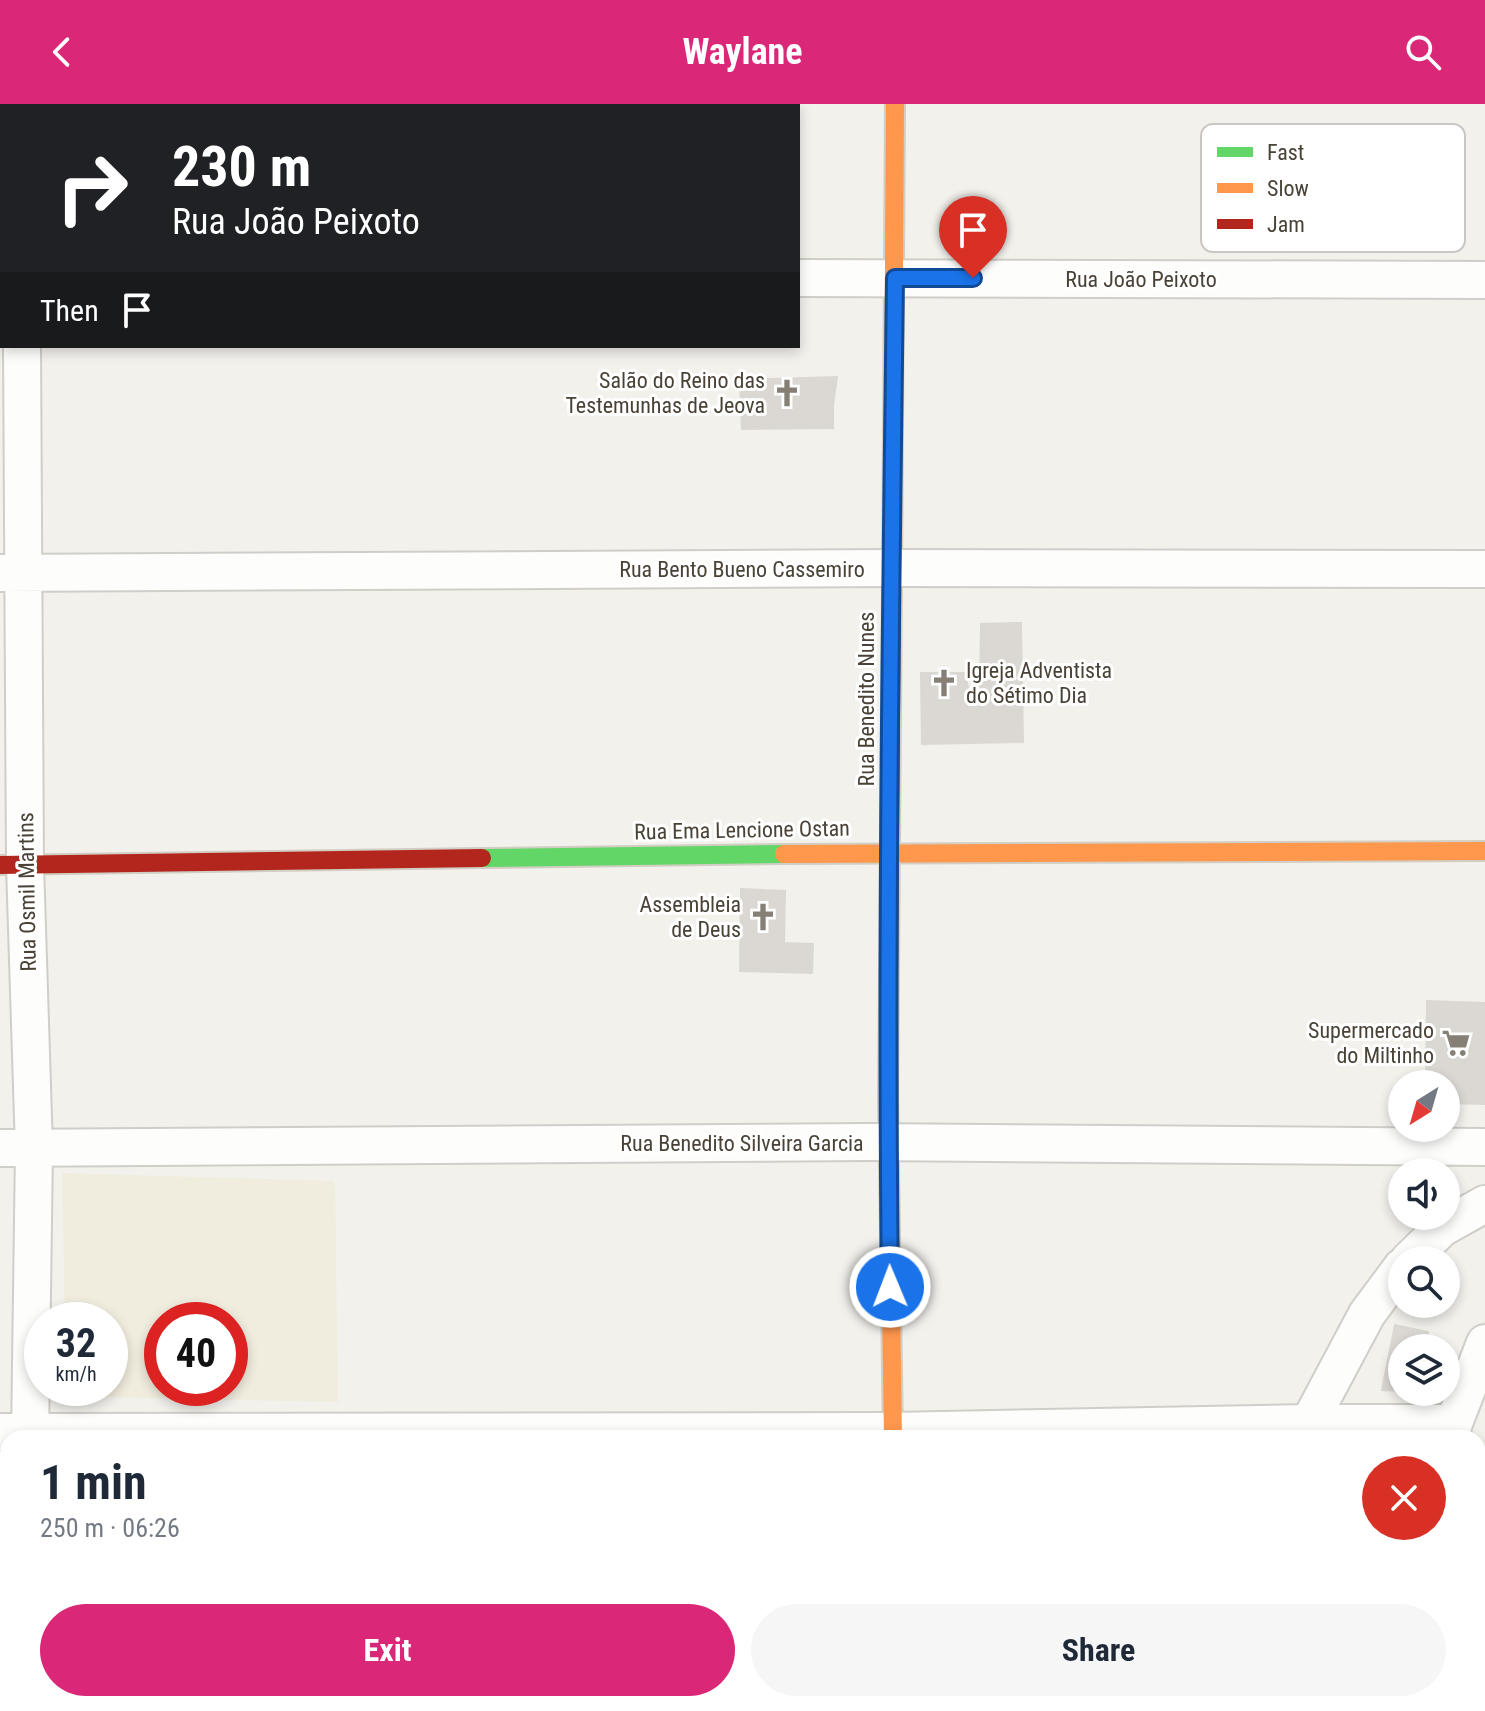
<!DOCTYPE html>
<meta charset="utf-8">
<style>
body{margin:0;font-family:"Roboto Condensed",sans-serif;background:#f6f6f7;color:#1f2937;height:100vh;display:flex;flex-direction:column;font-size:30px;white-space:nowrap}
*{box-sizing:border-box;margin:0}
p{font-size:26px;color:#747a83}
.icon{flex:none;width:44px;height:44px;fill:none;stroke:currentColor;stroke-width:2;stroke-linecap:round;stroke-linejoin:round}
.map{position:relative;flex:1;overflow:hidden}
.details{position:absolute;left:0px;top:1326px;width:1486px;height:282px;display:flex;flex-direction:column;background:#fff;border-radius:24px 24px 0 0;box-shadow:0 4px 12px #0003}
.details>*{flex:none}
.hud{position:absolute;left:0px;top:0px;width:800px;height:244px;box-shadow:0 4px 12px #0003;background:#202124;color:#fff;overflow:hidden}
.needle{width:52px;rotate:217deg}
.buttons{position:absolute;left:1388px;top:966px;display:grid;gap:16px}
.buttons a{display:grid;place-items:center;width:72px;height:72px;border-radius:50%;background:#fff;box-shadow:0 4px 12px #0003;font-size:40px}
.speed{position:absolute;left:24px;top:1198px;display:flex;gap:16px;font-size:40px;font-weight:700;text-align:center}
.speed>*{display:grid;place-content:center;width:104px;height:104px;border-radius:50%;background:#fff;box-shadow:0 4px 12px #0003;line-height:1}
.speed small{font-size:20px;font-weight:400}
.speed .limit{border:12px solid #d22;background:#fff;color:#111}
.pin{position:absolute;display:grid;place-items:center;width:68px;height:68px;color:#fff;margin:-82px -34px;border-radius:50% 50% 50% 0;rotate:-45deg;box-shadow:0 0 8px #0007}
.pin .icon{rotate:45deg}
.me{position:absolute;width:88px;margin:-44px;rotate:359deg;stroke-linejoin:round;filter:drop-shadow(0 0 6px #0008)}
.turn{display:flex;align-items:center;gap:28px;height:168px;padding:0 40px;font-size:36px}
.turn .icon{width:104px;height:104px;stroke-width:2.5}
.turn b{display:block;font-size:56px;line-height:68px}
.then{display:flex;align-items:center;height:76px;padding:0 40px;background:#0003;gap:16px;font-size:30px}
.round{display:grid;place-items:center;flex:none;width:84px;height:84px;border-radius:42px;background:#f6f6f7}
.overview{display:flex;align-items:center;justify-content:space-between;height:136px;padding:0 40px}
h1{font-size:48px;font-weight:700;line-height:60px}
.button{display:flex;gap:16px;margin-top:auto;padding:16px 40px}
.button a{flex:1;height:92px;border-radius:48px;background:#db2777;color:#fff;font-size:32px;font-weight:700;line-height:92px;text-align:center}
.button a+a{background:#f6f6f7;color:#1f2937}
header{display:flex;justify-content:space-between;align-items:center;height:104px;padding:0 40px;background:#db2777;color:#fff;font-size:36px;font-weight:700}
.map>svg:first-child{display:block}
.education{fill:#f0ecde;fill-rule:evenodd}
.building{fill:#dbd8d3;stroke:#dbd8d2;stroke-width:2}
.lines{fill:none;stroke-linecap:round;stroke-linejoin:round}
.street-casing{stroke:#d0cec9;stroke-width:40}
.fast-casing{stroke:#d2cec3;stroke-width:22}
.slow-casing{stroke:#d2cec3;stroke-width:22}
.jam-casing{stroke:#d2cec3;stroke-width:22}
.street{stroke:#fdfdfc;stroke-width:36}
.fast{stroke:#63d668;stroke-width:18}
.slow{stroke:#ff974d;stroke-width:18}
.jam{stroke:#b3261e;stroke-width:18}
.route-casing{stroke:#114b97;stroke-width:20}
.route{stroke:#1a73e8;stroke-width:14}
.labels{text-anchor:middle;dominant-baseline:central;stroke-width:6;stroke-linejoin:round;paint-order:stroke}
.street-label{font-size:22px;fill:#4a4237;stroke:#fff}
.poi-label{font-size:22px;fill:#4a4237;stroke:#fff;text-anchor:end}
.key{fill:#fff;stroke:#c9c6c3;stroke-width:2}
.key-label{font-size:22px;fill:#4a4237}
</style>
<header><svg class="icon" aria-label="back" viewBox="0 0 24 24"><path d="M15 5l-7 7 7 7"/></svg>Waylane<svg class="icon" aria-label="search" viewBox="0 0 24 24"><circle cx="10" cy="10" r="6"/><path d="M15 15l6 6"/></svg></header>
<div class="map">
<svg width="1485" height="1607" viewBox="0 0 1485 1607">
<rect width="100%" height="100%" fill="#f2f1ec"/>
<path class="education" d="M62 1069 335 1077 338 1298 67 1292V1284H110V1216H65ZM162 1216H230V1284H162Z"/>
<path class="building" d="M837 273 833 301V324L742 325 740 276Z
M1021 519 1023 638 922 640 921 569H965L969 589H980L981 520Z
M741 785 785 787 784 839 813 840 812 869 740 867Z
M1427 897 1485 899V1000L1446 999V980H1426Z
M1395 1221 1428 1228 1426 1244H1402V1287L1382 1286Z"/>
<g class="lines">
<defs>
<path id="street" d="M22 0V2
M798 174 1485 176
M0 181H2
M22 242 25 761 34 1045 30 1334
M0 469 890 464 1485 465
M0 1044 868 1038 1485 1043
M1409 1156 1442 1124 1485 1100
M1309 1319 1367 1210 1402 1163
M0 1328 892 1327 1309 1319H1454
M1450 1334 1454 1319 1485 1239
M1478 1420 1485 1422
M31 1600 32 1607
M1398 1607 1399 1600"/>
<path id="fast" d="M482 754 784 750"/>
<path id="slow" d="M892 482 895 0
M784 750 1485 747
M888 994 893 1334"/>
<path id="jam" d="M0 761 482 754
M888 994 892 482
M899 1600 900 1607"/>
</defs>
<use href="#street" class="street-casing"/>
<use href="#fast" class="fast-casing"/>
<use href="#slow" class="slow-casing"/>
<use href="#jam" class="jam-casing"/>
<use href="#street" class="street"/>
<use href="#fast" class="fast"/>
<use href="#slow" class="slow"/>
<use href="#jam" class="jam"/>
</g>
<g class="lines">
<defs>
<path id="route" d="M890 1183C886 847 891 510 895 174H973"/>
</defs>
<use href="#route" class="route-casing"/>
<use href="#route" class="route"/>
</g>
<defs>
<symbol id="church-bare" viewBox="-9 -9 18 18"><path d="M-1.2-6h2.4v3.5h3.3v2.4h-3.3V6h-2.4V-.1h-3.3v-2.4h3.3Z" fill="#857f76" stroke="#fff" stroke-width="2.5" paint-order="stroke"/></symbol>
<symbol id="supermarket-bare" viewBox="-9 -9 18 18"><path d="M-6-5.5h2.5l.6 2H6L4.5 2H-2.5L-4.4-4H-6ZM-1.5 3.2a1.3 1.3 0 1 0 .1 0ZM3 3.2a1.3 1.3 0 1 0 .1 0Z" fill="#857f76" stroke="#fff" stroke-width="2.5" paint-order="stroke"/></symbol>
</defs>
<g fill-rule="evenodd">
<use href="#church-bare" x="767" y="269" width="40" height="40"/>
<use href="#church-bare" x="924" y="559" width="40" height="40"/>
<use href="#church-bare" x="743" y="793" width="40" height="40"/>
<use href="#supermarket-bare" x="1436" y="919" width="40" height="40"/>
</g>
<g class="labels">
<g class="street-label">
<text x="1141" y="175">Rua João Peixoto</text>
<text x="742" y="465">Rua Bento Bueno Cassemiro</text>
<text transform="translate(866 595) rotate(-90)">Rua Benedito Nunes</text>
<text transform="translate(742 726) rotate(-1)">Rua Ema Lencione Ostan</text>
<text transform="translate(27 788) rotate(-91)">Rua Osmil Martins</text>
<text x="742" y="1039">Rua Benedito Silveira Garcia</text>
</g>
<g class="poi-label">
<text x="765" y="276">Salão do Reino das<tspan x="765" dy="25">Testemunhas de Jeova</tspan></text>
<text x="966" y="566" text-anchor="start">Igreja Adventista<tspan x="966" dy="25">do Sétimo Dia</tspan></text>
<text x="741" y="800">Assembleia<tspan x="741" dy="25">de Deus</tspan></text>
<text x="1434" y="926">Supermercado<tspan x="1434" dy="25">do Miltinho</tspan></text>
</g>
</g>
<rect x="1201" y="20" width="264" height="128" rx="12" class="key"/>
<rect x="1217" y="43" width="36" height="10" fill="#63d668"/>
<rect x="1217" y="79" width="36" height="10" fill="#ff974d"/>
<rect x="1217" y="115" width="36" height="10" fill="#b3261e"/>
<g class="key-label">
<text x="1267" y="56">Fast</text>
<text x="1267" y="92">Slow</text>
<text x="1267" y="128">Jam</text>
</g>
</svg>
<div class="buttons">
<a><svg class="needle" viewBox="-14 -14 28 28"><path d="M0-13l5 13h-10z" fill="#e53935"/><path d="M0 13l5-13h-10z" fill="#747a83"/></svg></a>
<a><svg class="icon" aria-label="sound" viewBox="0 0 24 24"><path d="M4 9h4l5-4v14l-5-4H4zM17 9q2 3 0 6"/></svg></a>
<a><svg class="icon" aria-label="search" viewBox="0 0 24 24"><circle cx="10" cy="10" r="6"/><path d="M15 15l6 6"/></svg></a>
<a><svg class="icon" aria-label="layers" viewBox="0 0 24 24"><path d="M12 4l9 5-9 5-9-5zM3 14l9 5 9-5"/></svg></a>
</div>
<div class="speed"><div>32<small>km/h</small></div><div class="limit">40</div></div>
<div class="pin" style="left:973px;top:174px;background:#d93025"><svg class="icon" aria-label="arrive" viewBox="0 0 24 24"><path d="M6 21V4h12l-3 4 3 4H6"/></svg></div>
<svg class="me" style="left:890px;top:1183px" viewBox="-20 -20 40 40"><circle r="17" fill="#1a73e8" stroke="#fff" stroke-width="3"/><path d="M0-11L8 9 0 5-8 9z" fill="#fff"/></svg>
<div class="hud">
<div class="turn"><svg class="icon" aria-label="right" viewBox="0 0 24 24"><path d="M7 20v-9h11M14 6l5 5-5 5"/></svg><div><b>230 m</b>Rua João Peixoto</div></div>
<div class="then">Then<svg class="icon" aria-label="arrive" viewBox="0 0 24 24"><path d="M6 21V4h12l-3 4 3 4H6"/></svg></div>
</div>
<section class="details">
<div class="overview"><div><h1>1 min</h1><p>250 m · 06:26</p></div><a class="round" style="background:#d93025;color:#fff"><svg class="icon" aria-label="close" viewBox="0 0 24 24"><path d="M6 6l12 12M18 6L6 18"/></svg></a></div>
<div class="button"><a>Exit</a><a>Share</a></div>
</section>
</div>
